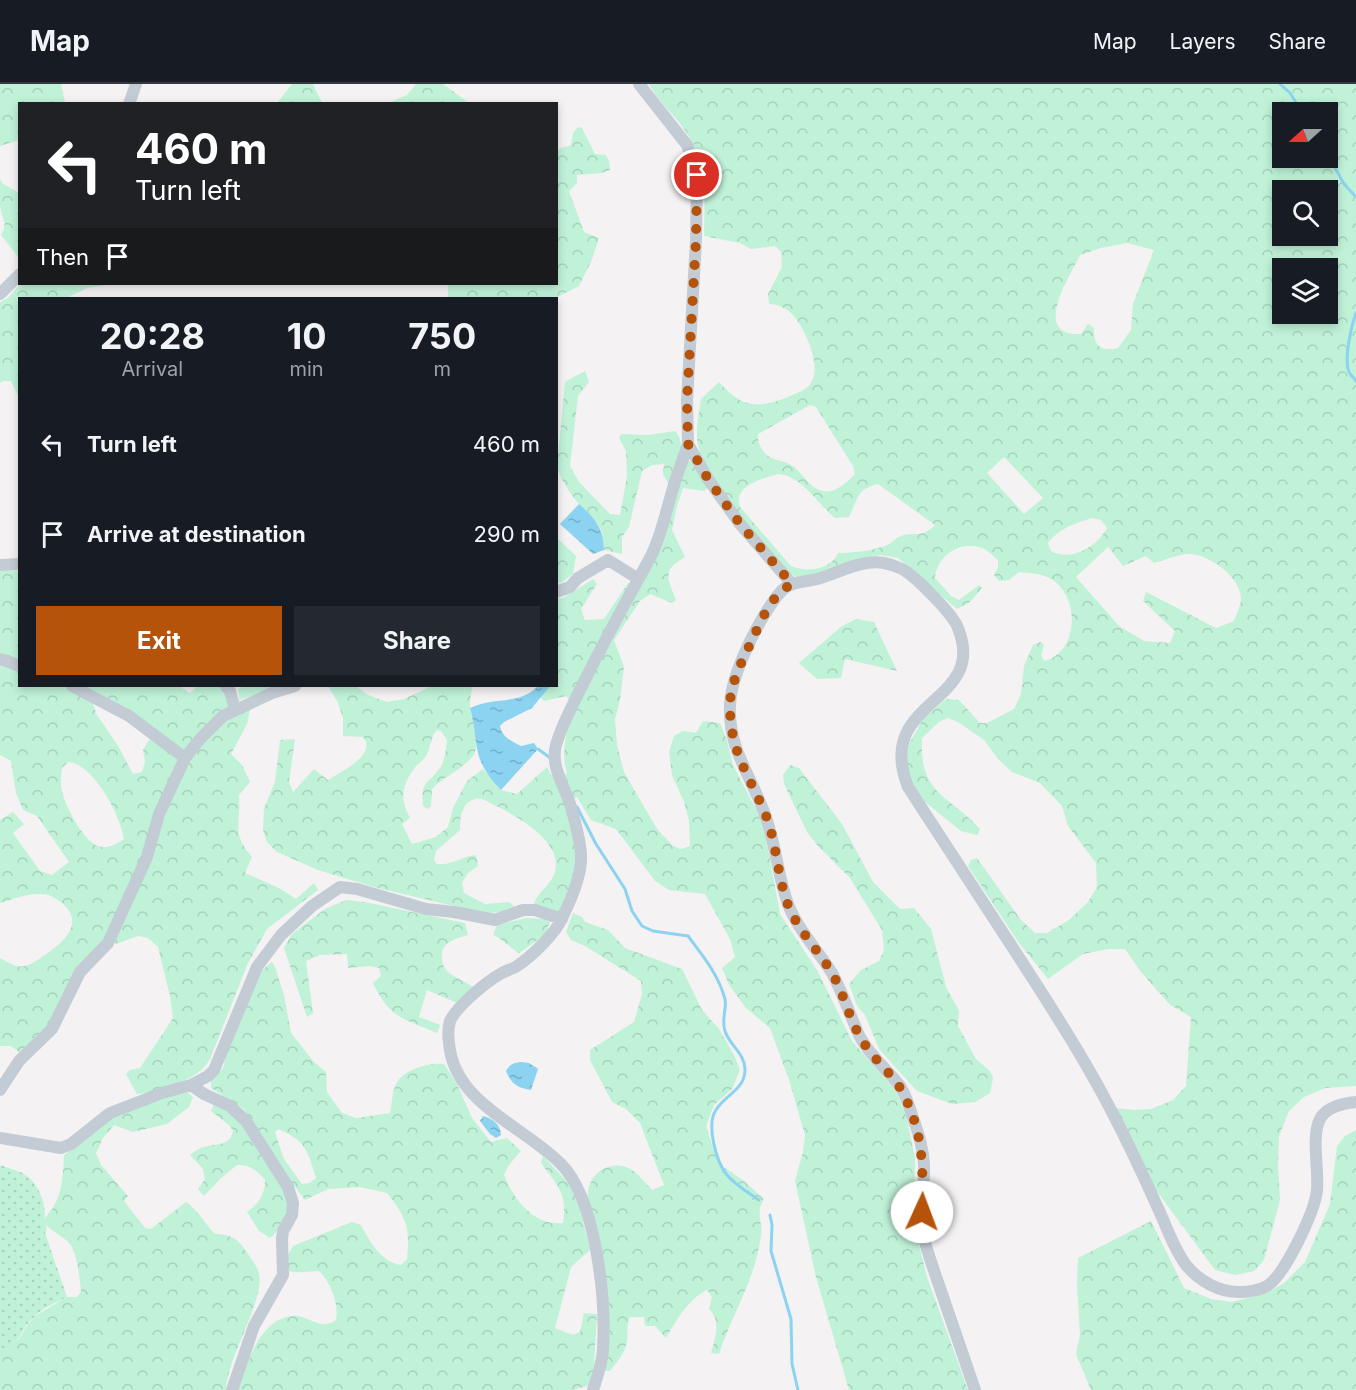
<!DOCTYPE html>
<style>
body{margin:0;font-family:Inter,sans-serif;background:#242831;color:#f1f3f6;height:100vh;display:flex;flex-direction:column;font-size:22px;white-space:nowrap}
*{box-sizing:border-box;margin:0}
p{font-size:20px;color:#9ea1a6}
.icon{flex:none;width:33px;height:33px;fill:none;stroke:currentColor;stroke-width:2;stroke-linecap:round;stroke-linejoin:round}
.map{position:relative;flex:1;overflow:hidden}
.panel{position:absolute;left:18px;top:213px;width:540px;height:390px;display:flex;flex-direction:column;background:#171b24;border-radius:0px;box-shadow:0 3px 9px #0003}
.panel>*{flex:none}
.guide{position:absolute;left:18px;top:18px;width:540px;height:183px;border-radius:0px;box-shadow:0 3px 9px #0003;background:#202124;color:#fff;overflow:hidden}
.needle{width:39px;rotate:249deg}
.fabs{position:absolute;left:1272px;top:18px;display:grid;gap:12px}
.fabs a{display:grid;place-items:center;width:66px;height:66px;border-radius:0px;background:#171b24;box-shadow:0 3px 9px #0003;font-size:30px}
.pin{position:absolute;display:grid;place-items:center;width:51px;height:51px;color:#fff;margin:-26px;border:3px solid #fff;border-radius:50%;box-shadow:0 2px 6px #0007}
.me{position:absolute;width:66px;margin:-33px;rotate:2deg;stroke-linejoin:round;filter:drop-shadow(0 0 4px #0008)}
.turn{display:flex;align-items:center;gap:21px;height:126px;padding:0 18px;font-size:27px}
.turn .icon{width:78px;height:78px;stroke-width:2.5}
.turn b{display:block;font-size:42px;line-height:51px}
.then{display:flex;align-items:center;height:57px;padding:0 18px;background:#0003;gap:12px;font-size:22px}
.eta{display:flex;justify-content:space-evenly;align-items:center;height:102px;text-align:center}
.eta b{font-size:36px;font-weight:700;line-height:42px}
.cta{display:flex;gap:12px;margin-top:auto;padding:12px 18px}
.cta a{flex:1;height:69px;border-radius:0px;background:#b45309;color:#fff;font-size:24px;font-weight:700;line-height:69px;text-align:center}
.cta a+a{background:#242831;color:#f1f3f6}
ul{padding:0;list-style:none}
li{display:flex;align-items:center;gap:18px;height:90px;padding:0 18px}
li div{flex:1}
li b{display:block;font-size:22px}
li em{font-style:normal}
header{display:flex;align-items:center;gap:36px;box-sizing:border-box;height:84px;padding:0 30px;background:#171b24;border-bottom:2px solid #363941}
header strong{font-size:28px}
nav{display:flex;gap:33px;margin-inline-start:auto;font-size:21px}
.map>svg:first-child{display:block}
.grass{fill:url(#grass-dots)}
.forest{fill:url(#forest-crowns);fill-rule:evenodd}
.water{fill:url(#water-ripples)}
.lines{fill:none;stroke-linecap:round;stroke-linejoin:round}
.stream{stroke:#8bd3f1;stroke-width:3}
.street{stroke:#c3cbd4;stroke-width:12}
.route{stroke:#b45309;stroke-width:10;stroke-dasharray:0 18}
</style>
<header>
<strong>Map</strong>
<nav><a>Map</a><a>Layers</a><a>Share</a></nav>
</header>
<div class="map">
<svg width="1356" height="1306" viewBox="0 0 1356 1306">
<defs>
<pattern id="grass-dots" width="8" height="8" patternUnits="userSpaceOnUse" patternTransform="scale(1.5)"><rect width="8" height="8" fill="#c0f2d8"/><path d="M2 2h.1M6 6h.1" fill="none" stroke="#a6d1bc" stroke-width="1.8" stroke-linecap="round"/></pattern>
<pattern id="forest-crowns" width="20" height="18" patternUnits="userSpaceOnUse" patternTransform="scale(1.5)"><rect width="20" height="18" fill="#c0f2d8"/><path d="M2 6a3 3 0 1 1 6 0M12 15a3 3 0 1 1 6 0" fill="none" stroke="#a6d1bc"/></pattern>
<pattern id="water-ripples" width="26" height="14" patternUnits="userSpaceOnUse" patternTransform="scale(1.5)"><rect width="26" height="14" fill="#8bd3f1"/><path d="M2 4q2-2 4 0t4 0M15 11q2-2 4 0t4 0" fill="none" stroke="#74aec7"/></pattern>
</defs>
<rect width="100%" height="100%" fill="#f4f2f2"/>
<path class="grass" d="M0 1081C7 1084 17 1086 24 1090 38 1098 48 1122 44 1138L47 1143 45 1149 67 1213C56 1219 42 1224 34 1233 17 1249 26 1255 0 1266Z"/>
<path class="forest" d="M0 0H61L65 19 20 20 19 56 0 62Z
M292 0H313L322 19H277Z
M416 0H443L469 19H388L407 11Z
M649 0H1356V1002L1325 1004 1304 1013 1289 1027 1279 1052 1278 1082 1280 1116 1264 1176 1254 1187 1235 1191 1215 1186 1156 1106 1116 1024 1134 1026 1151 1025 1173 1016 1186 1002 1191 933 1169 920 1141 888 1125 865H1108L1083 870 1048 895 1019 859 968 782 971 776 977 774 1021 836 1035 849H1047L1069 836 1088 818 1097 803 1096 779 1068 742 1062 722 1040 699 1012 688 998 675 984 656 958 638 948 634 939 638 922 654C919 711 948 710 980 745L977 751 961 747 920 714 907 688V673L909 660 923 635 946 615 959 616 980 639H987L1014 625 1021 610 1024 582 1033 561 1040 558 1044 560 1041 572 1045 577C1081 566 1080 507 1047 493 1038 489 1028 489 1019 488L1009 496 999 497 994 491 998 484V476C993 472 988 466 982 464 961 456 937 471 935 494L951 512 959 516 979 501 982 504 970 518 957 525 898 474 880 471 855 476 799 495 790 489C758 453 708 409 698 361 695 347 699 329 701 315L719 298C742 324 757 325 788 313 795 310 807 306 811 299 822 281 805 245 793 231 786 224 778 220 769 220L768 210 782 183 781 168 775 162 751 165 740 159 704 152C704 115 709 81 686 48 675 31 659 19 649 0ZM1282 28H1328V74H1282ZM1282 106H1328V152H1282ZM1127 159 1154 166 1133 220 1131 246 1118 264C1101 268 1093 262 1094 244L1088 240 1081 250C1030 253 1070 192 1080 171L1101 164ZM1282 184H1328V230H1282ZM810 321 816 323 853 382 855 390C847 398 835 410 823 407 809 404 804 391 794 383 784 375 772 378 764 368 760 363 757 356 758 350ZM1004 373 1043 414 1024 430 987 389ZM778 390C801 391 818 420 835 434L849 433C858 414 857 405 878 400L935 441C921 455 914 447 901 452 895 454 891 460 885 462 870 467 853 469 838 469 831 486 806 489 791 482L740 423C733 401 762 395 778 390ZM1092 434 1101 436 1107 444C1097 463 1071 478 1051 467L1048 459C1058 445 1077 438 1092 434ZM1108 463 1123 482 1146 472 1154 479C1165 476 1176 471 1187 470 1207 469 1241 492 1241 515 1241 521 1236 531 1234 537L1216 544 1146 508 1143 517 1175 547 1170 559 1144 557 1119 542 1076 493Z
M578 43 582 44 595 70 606 71 609 77 610 86 602 89 577 91V99L569 107 584 148 599 154 591 178 579 202 556 214H448V200H556L557 63 558 65 571 61 573 49Z
M0 95 2 99 19 109V174L1 151C8 139 2 134 0 122 0 113 0 104 0 95Z
M20 200H113L87 204 70 212 68 214H20L19 314 11 297H3L0 299V218L8 214Z
M585 287 589 298 578 312 570 382 579 398 610 430 620 431 627 392 626 367 619 354 621 350 648 351 675 347C689 362 675 384 669 401L663 390 664 380 652 381 642 387 629 443 622 453V470L604 466C604 438 594 438 578 419 569 408 561 396 557 383L565 298Z
M688 377H693L708 404 704 407 683 404 677 422 672 446 685 473C662 486 667 493 676 516L672 519 650 510 640 517 614 556 624 583 620 616 615 635 617 661 624 688 657 745 673 762 681 765 690 762 689 737 684 718 672 691 669 668 674 652 683 647 696 649 703 637 720 639 727 656 733 681 759 731 766 754 780 830 817 886 852 957 896 1007 906 1031 915 1074 914 1140 927 1193 968 1306H849L816 1193 795 1097 803 1068 805 1051 789 996 770 944 746 924 729 901 722 884 735 873 730 855 705 810 669 806 655 797 616 745 591 736 577 713 565 718 577 773 571 801 559 827H547L534 820C539 805 556 799 556 781 557 755 517 732 496 722 490 719 482 713 475 715 461 719 460 734 460 746L436 767 434 776 437 780C450 782 463 772 476 771L478 782 468 789 462 799 464 809 485 820 509 818 515 823 503 828 487 829 441 819 374 803 318 786 277 768 267 758 263 746 264 724 275 698 280 656 295 655 289 698 293 708 314 685 328 696C340 688 378 671 363 653L343 652V634L338 619 328 602H356L368 611 387 618 404 615 432 602H473C471 608 470 614 470 621 471 633 481 663 473 672 462 685 444 693 432 705L431 722 428 725 423 722C421 695 427 702 440 684 445 677 446 665 447 656L441 647 437 646C430 654 431 663 426 672 424 676 419 679 416 682 402 700 399 715 410 734L402 740 412 760 436 753 448 743 453 724 467 697 483 685 501 706 517 710 547 683 555 697 567 689C560 666 567 644 576 622L566 612 544 617 540 613 550 602H556L557 515 563 514 593 495 597 500 581 525 585 536 604 535 628 499 636 505Z
M556 453 576 472 573 490 562 498 557 499Z
M0 486 18 487 19 494 20 602H179L190 609 197 602H219L226 610 250 625 247 640 231 670 242 681 250 698 239 711C241 741 231 749 252 773L245 789 281 805 296 815 314 799 318 806 267 845 248 879 210 975C199 996 160 1008 137 1010L126 990 130 986 140 984 173 934 170 912 158 863 148 854 138 852 116 860 106 855 51 940 20 969 11 962H0V874C5 876 11 881 17 882 26 884 35 878 42 873 61 860 87 841 62 819 55 814 50 810 41 810 27 809 13 815 0 819V736L13 728 24 740 13 749 40 787 52 791 69 778 37 732 23 726 16 709 11 677 0 671ZM92 618 155 646 143 666 145 678 142 688 133 690 117 660 97 631ZM68 678C93 679 121 732 124 755 118 759 110 764 102 763 85 762 65 722 62 707 60 699 61 692 62 684Z
M856 535 874 538 897 587 845 575 841 594 817 595 799 579 842 542Z
M244 602H285L239 616 238 605Z
M790 681 799 684 842 740 873 798 900 825 914 824 931 845 946 903 959 927 958 942 976 975 990 987 993 994 990 1009 975 1018 952 1020 917 1007 879 965 865 931 857 922 849 900 861 886 879 877 884 866 882 846 850 794 818 762 807 748 784 700 783 691Z
M346 816 364 818 465 839 468 851C455 855 440 858 442 875 442 880 444 884 448 888 454 893 466 898 473 903L457 919 427 906 419 933 440 941 437 949C403 934 390 935 373 899L381 892 379 884 370 882 348 884 347 870 320 871 306 877 313 929 307 933 284 864 292 850 325 825Z
M573 829 582 833 585 838 608 846 625 864 682 885 702 926 719 945 734 971 740 986 732 1005 714 1021 706 1042 718 1079 744 1097 764 1115C755 1130 763 1136 761 1151 756 1194 732 1230 719 1270L711 1269C715 1254 722 1237 709 1225L712 1213 707 1206C687 1216 677 1236 666 1254L655 1242H645L644 1233H630C626 1242 628 1248 627 1257 626 1268 617 1278 610 1287H604C610 1246 609 1212 601 1172 598 1153 586 1126 588 1108 590 1087 614 1074 632 1086 640 1091 646 1100 652 1106L664 1101 640 1039 626 1025 612 1018 590 976V966L634 938 642 910 641 897 585 862 571 856 566 848Z
M526 834 544 835 550 838 545 851 519 869C510 864 503 855 493 851L497 841Z
M272 878 275 883 284 911 291 949 314 978 326 988 327 1008 342 1029 356 1034 390 1029C392 1020 392 1008 396 1000 403 985 430 978 444 980L457 1000 472 1034 491 1058 507 1054 521 1067 508 1082 504 1091C514 1116 534 1142 563 1139 568 1110 557 1101 541 1079L543 1072 570 1101 579 1122 590 1166 571 1183 555 1244 573 1251 580 1248 584 1229 597 1230 594 1282 591 1301 572 1306H238C246 1280 260 1235 292 1232 308 1230 320 1248 336 1236 339 1219 331 1199 319 1187 308 1187 299 1190 289 1187L287 1173 293 1162 352 1138 361 1141C370 1158 381 1178 401 1181L407 1175C410 1142 407 1135 387 1109L360 1103 328 1105 305 1116 280 1083 244 1025 211 1004V996L223 984 229 960 261 887ZM278 1045C306 1057 307 1065 316 1094L310 1099 302 1100 284 1075 275 1048Z
M186 1007 193 1013 189 1023 167 1040 133 1048 114 1041 103 1054 96 1069 101 1081 128 1112 124 1117 145 1144 151 1145 186 1118C198 1126 205 1140 215 1150 232 1150 239 1156 248 1170 252 1176 258 1183 259 1190 265 1216 227 1273 226 1306H0V1266L19 1255 26 1243 35 1232 67 1213H77L81 1208C80 1195 77 1169 70 1160 62 1151 50 1147 44 1138 46 1130 51 1128 54 1122 63 1106 63 1089 64 1071L116 1031Z
M214 1020C218 1022 223 1023 227 1026 243 1037 290 1104 289 1123 289 1133 278 1148 270 1154L259 1147 247 1128C259 1119 265 1111 265 1096 257 1086 250 1081 237 1081L220 1095 204 1112 198 1105 205 1095 203 1085 190 1071C193 1069 196 1066 199 1065 212 1058 229 1065 233 1047L229 1041 211 1027Z
M1356 1046V1306H1091L1076 1270 1080 1251 1077 1201 1078 1174 1151 1137 1184 1204 1211 1215 1231 1218 1267 1209 1284 1199 1305 1178 1330 1120 1337 1062 1345 1052Z"/>
<path class="water" d="M579 420C595 434 604 445 604 466L593 470 560 440Z
M538 602H550L532 624 504 638 500 642C502 653 511 657 521 662L534 659 538 665 501 706C470 674 480 661 470 624 494 612 519 622 538 602Z
M521 978 529 979 538 985 531 1006C518 1004 511 1000 506 987 510 980 513 979 521 978Z
M483 1032C492 1034 501 1041 501 1051L496 1054 490 1050 480 1037Z"/>
<g class="lines">
<path class="stream" d="M1280 0 1290 9 1302 28
M1328 71 1344 100 1356 113
M1356 229C1351 243 1345 271 1348 285 1349 290 1353 293 1356 297
M538 665 549 673
M577 723 596 760 625 805 632 827 642 842 653 847 688 852C703 872 718 890 725 915 727 925 721 936 725 947 729 961 746 970 745 987 744 1006 725 1011 716 1026 706 1040 716 1078 727 1091 735 1101 749 1109 759 1116
M770 1131 772 1141 771 1167 791 1235 792 1280 798 1306"/>
<path class="street" d="M639 0 687 61 697 91 696 156 687 316 688 360 708 395 740 440 792 500
M129 20 136 0
M0 210 20 190
M0 481 20 480
M556 508 570 503 578 494 608 476 637 494
M0 575 20 582
M72 602 129 632 185 674
M226 602 230 607 235 625
M191 1001 204 1010 230 1022 246 1037 288 1103 293 1119 292 1131 283 1147 282 1155 283 1191 254 1242 232 1306
M0 1006 19 977 52 945 80 888 108 859 147 773 159 730 185 674 200 655 223 632 272 609 295 602
M0 1054 61 1064 71 1060 110 1029 162 1009 191 1001 208 992 214 986 257 883 281 851 312 822 340 803 357 805 426 825 454 828 495 836 523 826H535L562 835
M593 1306C597 1293 603 1278 603 1264 606 1215 596 1115 561 1080 523 1041 454 1020 449 959 448 952 448 944 450 937 457 922 487 897 502 889 507 886 513 885 517 882 531 873 556 849 562 834 570 818 580 796 581 777 582 763 575 737 571 723 565 702 550 683 556 661 562 640 573 620 583 600 604 557 627 516 650 474 662 451 666 426 674 401 678 387 684 374 688 360
M975 1306C963 1272 952 1238 940 1204 934 1186 927 1168 923 1150 919 1127 925 1103 924 1080 923 1063 918 1047 912 1031 909 1021 905 1010 900 1002 887 985 870 972 860 953 850 932 843 909 832 889 817 865 798 846 788 820 777 790 776 758 764 728 750 690 728 664 730 621 731 592 754 546 770 522 775 515 779 508 786 503 795 497 807 498 817 495 838 489 862 475 884 479 890 480 896 482 902 485 915 492 953 530 958 544 989 621 873 614 908 703 946 761 984 820 1022 878 1045 914 1068 949 1089 986 1114 1029 1136 1075 1156 1120 1166 1140 1172 1162 1186 1181 1199 1197 1220 1209 1241 1208 1248 1208 1260 1206 1267 1202 1285 1191 1315 1127 1317 1106 1319 1086 1311 1052 1320 1035 1326 1023 1344 1019 1356 1018"/>
</g>
<g class="lines">
<path class="route" d="M697 91 696 156 687 316 688 360 708 395 740 440 792 500C772 510 762 535 753 554 743 576 730 598 730 622 730 672 752 694 768 737 777 765 778 794 788 821 798 846 818 866 832 889 844 910 849 935 862 956 874 977 895 991 905 1013 924 1053 923 1085 922 1128"/>
</g>
</svg>
<div class="fabs">
<a><svg class="needle" viewBox="-14 -14 28 28"><path d="M0-13l5 13h-10z" fill="#e53935"/><path d="M0 13l5-13h-10z" fill="#9ea1a6"/></svg></a>
<a><svg class="icon" aria-label="search" viewBox="0 0 24 24"><circle cx="10" cy="10" r="6"/><path d="M15 15l6 6"/></svg></a>
<a><svg class="icon" aria-label="layers" viewBox="0 0 24 24"><path d="M12 4l9 5-9 5-9-5zM3 14l9 5 9-5"/></svg></a>
</div>
<div class="pin" style="left:697px;top:91px;background:#d93025"><svg class="icon" aria-label="arrive" viewBox="0 0 24 24"><path d="M6 21V4h12l-3 4 3 4H6"/></svg></div>
<svg class="me" style="left:922px;top:1128px" viewBox="-20 -20 40 40"><circle r="19" fill="#fff"/><path d="M0-13L10 11 0 6-10 11z" fill="#b45309"/></svg>
<div class="guide">
<div class="turn"><svg class="icon" aria-label="left" viewBox="0 0 24 24"><path d="M17 20v-9H6M10 6l-5 5 5 5"/></svg><div><b>460 m</b>Turn left</div></div>
<div class="then">Then<svg class="icon" aria-label="arrive" viewBox="0 0 24 24"><path d="M6 21V4h12l-3 4 3 4H6"/></svg></div>
</div>
<section class="panel">
<div class="eta">
<div><b>20:28</b><p>Arrival</p></div>
<div><b>10</b><p>min</p></div>
<div><b>750</b><p>m</p></div>
</div>
<ul>
<li><svg class="icon" aria-label="left" viewBox="0 0 24 24"><path d="M17 20v-9H6M10 6l-5 5 5 5"/></svg><div><b>Turn left</b></div><em>460 m</em></li>
<li><svg class="icon" aria-label="arrive" viewBox="0 0 24 24"><path d="M6 21V4h12l-3 4 3 4H6"/></svg><div><b>Arrive at destination</b></div><em>290 m</em></li>
</ul>
<div class="cta"><a>Exit</a><a>Share</a></div>
</section>
</div>
